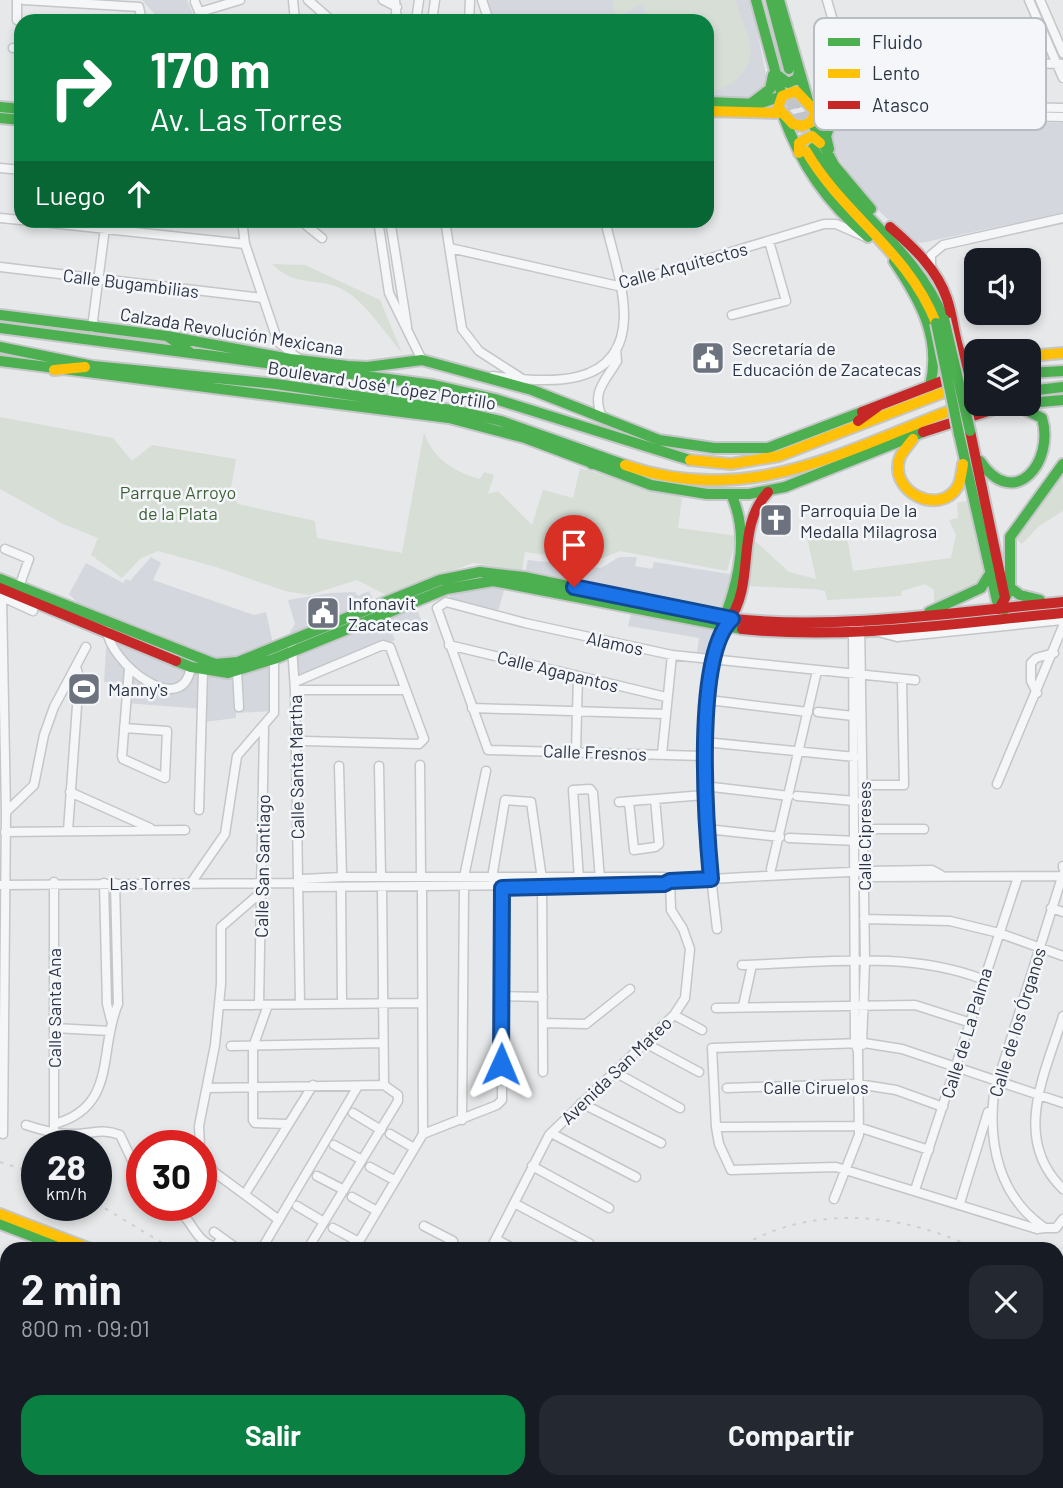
<!DOCTYPE html>
<html lang="es">
<meta charset="utf-8">
<style>
body{margin:0;font-family:Barlow,sans-serif;background:#242831;color:#f1f3f6;height:100vh;display:flex;flex-direction:column;font-size:26px;white-space:nowrap}
*{box-sizing:border-box;margin:0}
p{font-size:23px;color:#9ea1a6}
.icon{flex:none;width:38px;height:38px;fill:none;stroke:currentColor;stroke-width:2;stroke-linecap:round;stroke-linejoin:round}
.map{position:relative;flex:1;overflow:hidden}
.side{position:absolute;left:0px;top:1242px;width:1064px;height:247px;display:flex;flex-direction:column;background:#171b24;border-radius:21px 21px 0 0;box-shadow:0 4px 10px #0003}
.side>*{flex:none}
.top-card{position:absolute;left:14px;top:14px;width:700px;height:214px;border-radius:21px;box-shadow:0 4px 10px #0003;background:#0b8043;color:#fff;overflow:hidden}
.buttons{position:absolute;left:964px;top:248px;display:grid;gap:14px}
.buttons a{display:grid;place-items:center;width:77px;height:77px;border-radius:14px;background:#171b24;box-shadow:0 4px 10px #0003;font-size:35px}
.speed{position:absolute;left:21px;top:1130px;display:flex;gap:14px;font-size:35px;font-weight:700;text-align:center}
.speed>*{display:grid;place-content:center;width:91px;height:91px;border-radius:50%;background:#171b24;box-shadow:0 4px 10px #0003;line-height:1}
.speed small{font-size:18px;font-weight:400}
.speed .limit{border:10px solid #d22;background:#fff;color:#111}
.pin{position:absolute;display:grid;place-items:center;width:60px;height:60px;color:#fff;margin:-72px -30px;border-radius:50% 50% 50% 0;rotate:-45deg;box-shadow:0 0 7px #0007}
.pin .icon{rotate:45deg}
.me{position:absolute;width:77px;margin:-38px;rotate:1deg;stroke-linejoin:round;filter:drop-shadow(0 0 5px #0008)}
.turn{display:flex;align-items:center;gap:24px;height:147px;padding:0 21px;font-size:32px}
.turn .icon{width:91px;height:91px;stroke-width:2.5}
.turn b{display:block;font-size:49px;line-height:60px}
.then{display:flex;align-items:center;height:66px;padding:0 21px;background:#0003;gap:14px;font-size:26px}
.round{display:grid;place-items:center;flex:none;width:74px;height:74px;border-radius:21px;background:#242831}
.overview{display:flex;align-items:center;justify-content:space-between;height:119px;padding:0 21px}
h1{font-size:42px;font-weight:700;line-height:52px}
.cta{display:flex;gap:14px;margin-top:auto;padding:14px 21px}
.cta a{flex:1;height:80px;border-radius:21px;background:#0b8043;color:#fff;font-size:28px;font-weight:700;line-height:80px;text-align:center}
.cta a+a{background:#242831;color:#f1f3f6}
.map>svg:first-child{display:block}
.built{fill:#d4d7dd}
.green{fill:#d6ded6}
.lines{fill:none;stroke-linecap:round;stroke-linejoin:round}
.secondary-tunnel{stroke:#c1c4c9;stroke-width:10;stroke-dasharray:10 5;stroke-linecap:butt}
.street-casing{stroke:#c4c6c8;stroke-width:11}
.fast-casing{stroke:#c4c6c8;stroke-width:14}
.slow-casing{stroke:#c4c6c8;stroke-width:14}
.jam-casing{stroke:#c4c6c8;stroke-width:14}
.street{stroke:#f5f6f7;stroke-width:8}
.fast{stroke:#4caf50;stroke-width:10}
.slow{stroke:#ffc107;stroke-width:10}
.jam{stroke:#c62828;stroke-width:10}
.rail{stroke:#cecfd2;stroke-width:2;stroke-dasharray:3.5 7;stroke-linecap:butt}
.fast-bridge-casing{stroke:#c4c6c8;stroke-width:14;stroke-linecap:butt}
.fast-bridge{stroke:#4caf50;stroke-width:10}
.route-casing{stroke:#114b97;stroke-width:18}
.route{stroke:#1a73e8;stroke-width:12}
.labels{text-anchor:middle;dominant-baseline:central;stroke-width:5;stroke-linejoin:round;paint-order:stroke}
.street-label{font-size:18px;fill:#2b3445;stroke:#f4f6f9}
.poi-label{font-size:18px;fill:#2b3445;stroke:#f4f6f9;text-anchor:start}
.park-label{font-size:18px;fill:#3f6138;stroke:#f4f6f9}
.key{fill:#f4f6f9;stroke:#b8bcc3;stroke-width:2}
.key-label{font-size:19px;fill:#2b3445}
</style>
<div class="map">
<svg width="1063" height="1488" viewBox="0 0 1063 1488">
<rect width="100%" height="100%" fill="#e6e8ea"/>
<path class="built" d="M142 0H187L196 21H161Z
M487 0H751L768 85 751 98H707V21H494Z
M850 118 1063 123V213L921 243 911 241 875 207 834 152 831 138 832 128Z
M151 557 161 563 153 580 254 615 266 612 274 648 294 641 290 632 295 624 288 600 331 593 355 592 358 596 369 591 376 606 452 576 524 577 528 560 601 568 619 557H637L635 566 652 569 654 562 736 575 717 635 714 659 696 658 699 638 628 626 631 614 505 587 497 615 448 603 453 588 414 601 424 628 413 632 411 627 392 633 395 640 305 678 295 682 293 651 274 659V711L236 713V718L204 722 203 709 126 703 127 683 104 682 107 633 69 594 86 563 123 583 126 579 130 581Z"/>
<path class="green" d="M612 0H735C740 14 747 29 750 43 755 69 731 90 707 92V21H648L642 4 616 17Z
M272 264 305 265 380 300 402 353C387 335 363 299 342 289 315 276 298 289 272 264Z
M0 417 113 438 132 461 152 445 236 459 230 493 238 504 315 521 317 538 402 553 424 432C432 458 454 472 480 479L484 472 494 475 488 494 498 491 532 525 543 490 573 498 580 468 682 498 678 528 737 536 727 571 620 551 593 562 525 552 522 570 473 563 386 595 357 580 309 595 285 591 216 567 158 551 141 558 122 578 91 555 98 538 63 524 0 489Z
M1063 474V511L1039 526 1022 544 1016 539 1025 520Z
M971 500 988 572 985 580 971 590 939 602 934 601V590L925 584 902 591 901 596 827 600 825 591 815 589 747 586 750 585 754 540 789 572 816 579 807 537 846 531 853 571 951 558 956 535 949 520 958 518 957 503Z"/>
<g class="lines">
<path class="secondary-tunnel" d="M789 69 813 145
M781 71 800 132"/>
<defs>
<path id="street" d="M17 0V20
M24 0 139 7 142 21
M293 0 295 21
M308 0 332 21
M383 0 397 7
M395 0 397 21
M482 0 489 21
M827 0 844 59
M1029 0 1063 78
M1040 0 1063 53
M195 2 203 21
M200 12 240 0
M416 21 419 0
M432 21 435 0
M469 21 470 0
M13 48H21
M823 68 844 59 1063 64
M810 103 1063 108
M815 116 858 113 1063 117
M0 168 21 170
M0 218 21 220
M23 220 245 244
M242 220 245 244 278 342 299 359
M306 220 307 226 322 238
M378 220 389 293 422 360
M390 220 407 326
M445 220 462 329 479 351 521 378
M450 248 618 286 824 224H836L868 238
M0 267 262 298
M931 269V255L943 245 1063 218
M732 315 786 301 769 241
M92 328 106 220
M493 376C544 382 623 392 624 316 624 285 612 251 605 220
M602 417C591 391 605 382 617 361L616 349
M5 549 29 559 19 587
M0 596 33 611 34 604
M2 597 6 812 3 1134
M860 620 865 961 862 1045
M107 630C109 662 182 721 191 667
M878 632 897 637 1063 620
M449 645 666 697
M292 647 295 690 300 1004
M237 671 239 707
M295 682 383 645 390 647 424 739 419 744 304 741
M295 690H406
M1037 693 1031 681V663L1036 658 1054 653
M709 700 808 712
M472 708 665 714
M818 712 853 716
M124 728 167 731 165 778 123 759 122 756 129 669
M705 742 855 757
M576 751 578 676
M662 754 672 655
M703 756 488 750 437 608 446 602 525 623 672 655 915 680
M420 765 421 877
M339 766 342 877
M379 766 381 877
M997 784 1063 626
M862 785H904L902 680
M704 786 789 796
M70 792 150 828
M797 796 855 801
M619 802 704 795
M629 802 634 850 655 847 659 844 655 799
M199 810 203 670
M6 812 34 785 44 735 54 707 86 647
M707 829 780 837
M864 829H924
M68 831 79 678 76 666
M5 832 185 830
M789 838 857 841
M1063 866V867
M771 869 817 671
M864 873 868 877 1062 876
M1063 874 994 1093C988 1144 999 1197 1045 1228H1056L1063 1219
M464 877 486 771
M492 878 505 800 531 802 542 879 543 1072
M579 879 573 790 590 789 593 793 600 879
M54 882V1134
M104 883 107 1004 111 1020
M191 883 225 834 237 756 274 713V659
M299 883 304 887 664 884 670 881C758 877 845 870 932 870L941 875
M0 885 299 883 303 879 342 877H664L670 881
M341 887 342 1004
M382 888 384 1085
M422 888 423 1134
M1051 908 1063 912
M864 919 950 921 999 933 1063 956
M717 929C706 832 690 720 724 627
M742 965C822 963 906 950 982 979
M502 996 543 997
M219 1005 422 1003
M259 1005 264 727
M268 1005 253 1047V1120L255 1123 287 1124
M743 1006 752 965
M716 1008 915 1005 968 1022
M674 1015 702 1030
M1063 1016C1045 1074 1011 1139 1063 1189
M543 1023 586 1024 630 989
M54 1028 110 1031
M645 1043 699 1072
M231 1046 382 1043
M613 1071 680 1108
M207 1088 384 1085
M727 1088 858 1084 896 1090 943 1107
M581 1103 661 1143
M353 1113 381 1130
M462 1120 464 888
M54 1124C118 1107 98 1050 118 1004L115 883
M26 1125C41 1130 55 1134 70 1134 90 1135 101 1127 120 1135L142 1181
M716 1127 855 1126 929 1150
M551 1133 636 1177
M390 1134 414 1148
M423 1134 497 1105 502 1100 503 885
M334 1145 362 1160
M200 1146 199 1126 215 1045 221 984V927L258 895 263 883
M201 1149 214 1172 279 1220
M532 1166 609 1208
M370 1167 394 1180
M317 1176 344 1190
M915 1190 1018 877
M245 1194 313 1085
M352 1197 377 1211
M834 1199 859 1135 858 1051 855 1043 853 626
M514 1203 589 1243
M960 1203 988 1112
M173 1206C192 1217 193 1240 215 1247L222 1238
M297 1206 324 1222
M424 1226 453 1241 449 1250
M333 1228 359 1242
M1045 1228 1037 1229 836 1167 731 1170 719 1144 716 1127 712 1048 864 1043 902 1049 1063 1103
M214 1232 239 1250
M496 1239 516 1250
M261 1250 358 1086
M307 1250 398 1101V1095L384 1085
M354 1250 423 1134
M490 1250 549 1135 674 1015 685 998 690 949 683 929 671 910 670 881"/>
<path id="fast" d="M771 0 789 69
M779 0 808 101
M776 74 788 83 797 79 799 72
M707 102 758 104 782 96 756 0
M753 102 770 89 773 75
M0 107 21 109
M783 115C801 165 827 203 868 237
M0 118 21 120
M812 122 834 165 871 209
M813 148C851 212 915 248 944 319
M829 149 826 136 830 125 858 113
M894 261C920 300 942 338 930 386
M0 315 167 336 290 359 348 366 367 367 422 360 532 390 659 440 714 448H768L862 412
M0 328 434 385 495 399 690 460
M167 336 191 353
M0 347 93 366 276 384 458 411 501 421 625 465
M0 361 449 418 525 438 651 485 707 494H749L785 487 923 432
M1029 373 1063 371
M965 386 976 382
M1029 391 1063 387
M1029 403 1063 400
M968 405 976 402
M959 434 997 601 1004 610
M896 438 918 434
M572 449 592 464
M980 461C1014 512 1055 462 1042 418L1013 404
M0 579 215 664 238 662 440 580 480 572 524 577 645 602
M1005 584 1020 595 1040 600
M1006 596 1010 589V537L1063 464
M929 612 981 588 991 572
M726 614C740 575 749 533 731 494
M176 661 191 667 228 673 274 659 446 589 493 581 742 629
M0 1224 68 1250
M524 1482 535 1488
M547 1482 558 1488"/>
<path id="slow" d="M796 91 815 111 812 122 802 126 793 124 778 108 782 96Z
M707 111 781 113
M806 151C844 216 908 251 936 323
M799 153V143L812 136 820 143
M1029 356 1063 353
M54 370 85 367
M913 439C909 444 903 451 900 457 887 491 940 518 958 486 961 480 962 470 963 464
M690 460 731 464 779 456 947 391
M625 465C746 507 838 454 949 411
M0 1214 93 1250"/>
<path id="jam" d="M890 227C913 247 937 269 947 299 955 323 954 349 969 371
M862 412 976 368
M858 421 880 405
M970 431 1005 598 999 609
M923 432 1010 404
M0 588 176 661
M645 602C675 607 705 616 734 619 843 630 955 612 1063 602
M728 622C757 582 734 529 768 492
M742 629C848 640 957 623 1063 613"/>
</defs>
<use href="#street" class="street-casing"/>
<use href="#fast" class="fast-casing"/>
<use href="#slow" class="slow-casing"/>
<use href="#jam" class="jam-casing"/>
<use href="#street" class="street"/>
<use href="#fast" class="fast"/>
<use href="#slow" class="slow"/>
<use href="#jam" class="jam"/>
<path class="rail" d="M0 1162 37 1174
M96 1203 174 1250
M735 1250C808 1203 903 1212 978 1250
M1057 1289 1063 1292"/>
<defs>
<path id="fast-bridge" d="M944 319 970 431
M936 323 959 434"/>
</defs>
<use href="#fast-bridge" class="fast-bridge-casing"/>
<use href="#fast-bridge" class="fast-bridge"/>
</g>
<g class="lines">
<defs>
<path id="route" d="M501 1064 502 888 664 884 670 881 711 879C706 825 693 655 732 619L574 587"/>
</defs>
<use href="#route" class="route-casing"/>
<use href="#route" class="route"/>
</g>
<defs>
<symbol id="civic-square" viewBox="-11 -11 22 22"><rect x="-9" y="-9" width="18" height="18" rx="4" fill="#6c737f" stroke="#f4f6f9"/><path d="M-.6-6.5H3V-4.5H.6V-3L4-1V1h2V6H-6V1h2V-1L-.6-3ZM-1.2 2.5V6h2.4V2.5Z" fill="#fff"/></symbol>
<symbol id="church-square" viewBox="-11 -11 22 22"><rect x="-9" y="-9" width="18" height="18" rx="4" fill="#6c737f" stroke="#f4f6f9"/><path d="M-1.2-6h2.4v3.5h3.3v2.4h-3.3V6h-2.4V-.1h-3.3v-2.4h3.3Z" fill="#fff"/></symbol>
<symbol id="stadium-square" viewBox="-11 -11 22 22"><rect x="-9" y="-9" width="18" height="18" rx="4" fill="#6c737f" stroke="#f4f6f9"/><path d="M0-5a6.5 5 0 1 0 0 10a6.5 5 0 1 0 0-10ZM-3.5-1.8h7v3.6h-7Z" fill="#fff"/></symbol>
</defs>
<g fill-rule="evenodd">
<use href="#civic-square" x="689" y="339" width="38" height="38"/>
<use href="#church-square" x="757" y="501" width="38" height="38"/>
<use href="#civic-square" x="304" y="594" width="38" height="38"/>
<use href="#stadium-square" x="65" y="670" width="38" height="38"/>
</g>
<g class="labels">
<g class="street-label">
<text transform="translate(683 265) rotate(-15)">Calle Arquitectos</text>
<text transform="translate(131 283) rotate(7)">Calle Bugambilias</text>
<text transform="translate(232 331) rotate(9)">Calzada Revolución Mexicana</text>
<text transform="translate(382 385) rotate(9)">Boulevard José López Portillo</text>
<text transform="translate(615 643) rotate(12)">Alamos</text>
<text transform="translate(558 671) rotate(14)">Calle Agapantos</text>
<text transform="translate(595 752) rotate(2)">Calle Fresnos</text>
<text transform="translate(296 767) rotate(-91)">Calle Santa Martha</text>
<text transform="translate(864 836) rotate(-90)">Calle Cipreses</text>
<text transform="translate(262 866) rotate(-89)">Calle San Santiago</text>
<text x="150" y="883">Las Torres</text>
<text transform="translate(54 1008) rotate(-90)">Calle Santa Ana</text>
<text transform="translate(1017 1022) rotate(-73)">Calle de los Órganos</text>
<text transform="translate(966 1033) rotate(-73)">Calle de La Palma</text>
<text transform="translate(616 1070) rotate(-44)">Avenida San Mateo</text>
<text x="816" y="1087">Calle Ciruelos</text>
</g>
<g class="poi-label">
<text x="732" y="348">Secretaría de<tspan x="732" dy="21">Educación de Zacatecas</tspan></text>
<text x="800" y="510">Parroquia De la<tspan x="800" dy="21">Medalla Milagrosa</tspan></text>
<text x="348" y="603">Infonavit<tspan x="348" dy="21">Zacatecas</tspan></text>
<text x="108" y="689">Manny's</text>
</g>
<g class="park-label">
<text x="178" y="492">Parrque Arroyo<tspan x="178" dy="21">de la Plata</tspan></text>
</g>
</g>
<rect x="814" y="18" width="232" height="112" rx="10" class="key"/>
<rect x="828" y="38" width="32" height="8" fill="#4caf50"/>
<rect x="828" y="69" width="32" height="9" fill="#ffc107"/>
<rect x="828" y="101" width="32" height="8" fill="#c62828"/>
<g class="key-label">
<text x="872" y="49">Fluido</text>
<text x="872" y="80">Lento</text>
<text x="872" y="112">Atasco</text>
</g>
</svg>
<div class="buttons">
<a><svg class="icon" aria-label="sound" viewBox="0 0 24 24"><path d="M4 9h4l5-4v14l-5-4H4zM17 9q2 3 0 6"/></svg></a>
<a><svg class="icon" aria-label="layers" viewBox="0 0 24 24"><path d="M12 4l9 5-9 5-9-5zM3 14l9 5 9-5"/></svg></a>
</div>
<div class="speed"><div>28<small>km/h</small></div><div class="limit">30</div></div>
<div class="pin" style="left:574px;top:587px;background:#d93025"><svg class="icon" aria-label="arrive" viewBox="0 0 24 24"><path d="M6 21V4h12l-3 4 3 4H6"/></svg></div>
<svg class="me" style="left:501px;top:1064px" viewBox="-20 -20 40 40"><path d="M0-17L14 15 0 8-14 15z" fill="#1a73e8" stroke="#fff" stroke-width="4"/></svg>
<div class="top-card">
<div class="turn"><svg class="icon" aria-label="right" viewBox="0 0 24 24"><path d="M7 20v-9h11M14 6l5 5-5 5"/></svg><div><b>170 m</b>Av. Las Torres</div></div>
<div class="then">Luego<svg class="icon" aria-label="ahead" viewBox="0 0 24 24"><path d="M12 20V5M6 11l6-6 6 6"/></svg></div>
</div>
<section class="side">
<div class="overview"><div><h1>2 min</h1><p>800 m · 09:01</p></div><a class="round"><svg class="icon" aria-label="close" viewBox="0 0 24 24"><path d="M6 6l12 12M18 6L6 18"/></svg></a></div>
<div class="cta"><a>Salir</a><a>Compartir</a></div>
</section>
</div>
